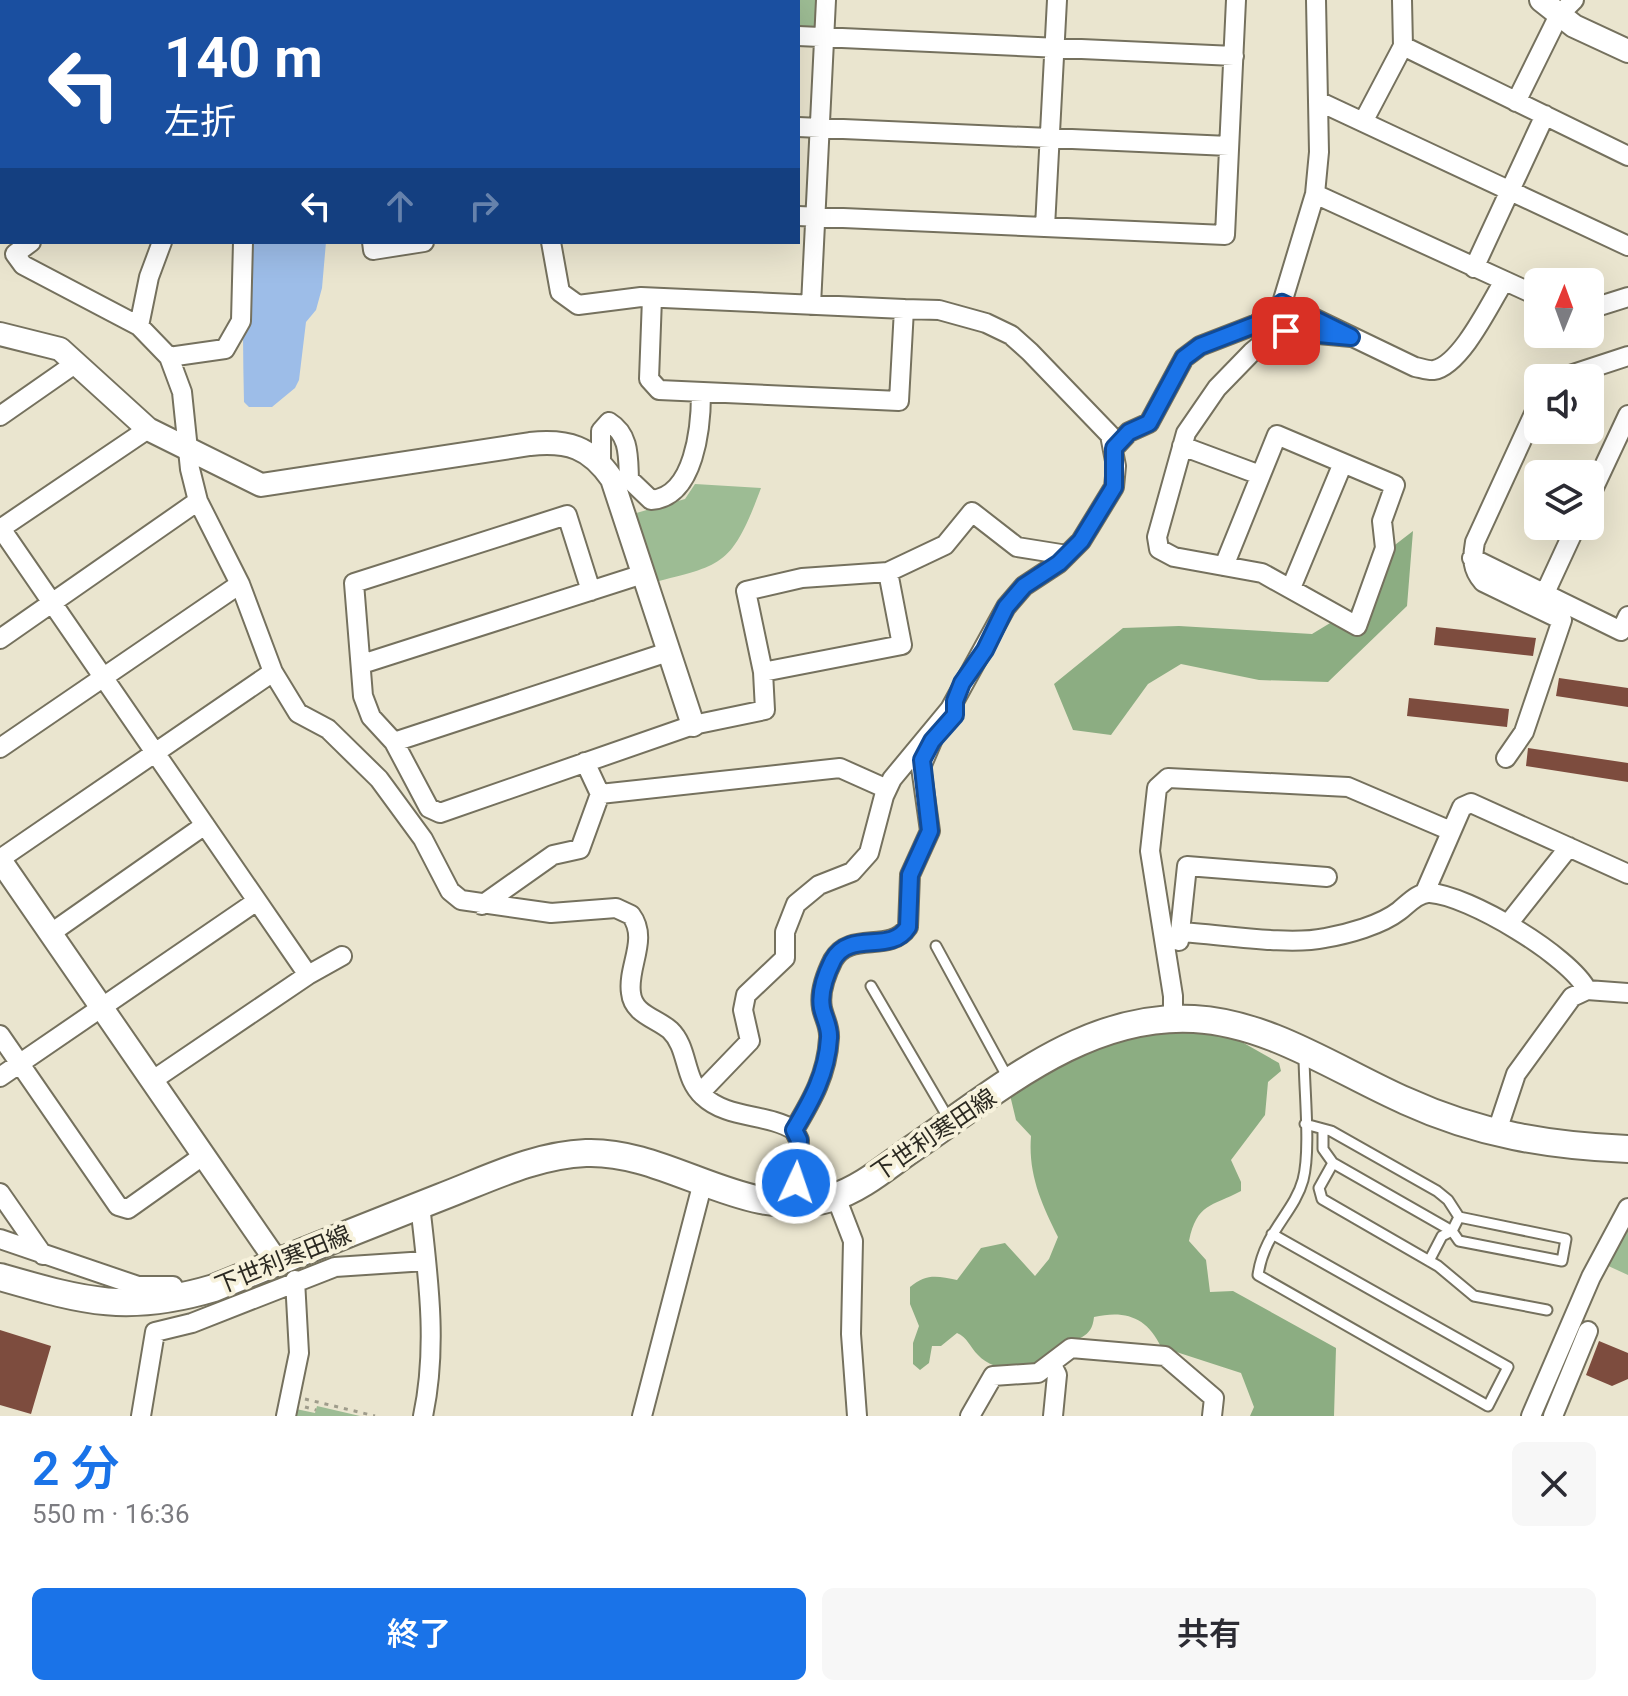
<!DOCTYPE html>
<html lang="ja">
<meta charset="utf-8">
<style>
body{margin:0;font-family:Roboto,"Noto Sans JP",sans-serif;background:#f7f7f7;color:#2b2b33;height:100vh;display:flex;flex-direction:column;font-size:30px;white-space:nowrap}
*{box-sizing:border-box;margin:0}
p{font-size:26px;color:#7c7c81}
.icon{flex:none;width:44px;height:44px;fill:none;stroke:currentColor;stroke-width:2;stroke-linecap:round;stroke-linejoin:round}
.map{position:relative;height:1416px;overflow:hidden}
.sheet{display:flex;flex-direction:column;background:#fff;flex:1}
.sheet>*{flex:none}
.hud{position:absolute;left:0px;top:0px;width:800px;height:244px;box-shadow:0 8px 32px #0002;background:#1a4fa0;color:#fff;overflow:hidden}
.needle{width:52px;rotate:1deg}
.fabs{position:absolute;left:1524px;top:268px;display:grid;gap:16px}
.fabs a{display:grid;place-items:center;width:80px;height:80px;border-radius:12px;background:#fff;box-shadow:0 8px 32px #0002;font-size:40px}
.pin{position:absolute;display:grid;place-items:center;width:68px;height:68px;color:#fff;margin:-34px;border-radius:16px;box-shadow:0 4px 12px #0006}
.me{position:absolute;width:88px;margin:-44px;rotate:3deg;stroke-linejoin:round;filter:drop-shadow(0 0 6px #0008)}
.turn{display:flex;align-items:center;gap:28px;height:168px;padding:0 32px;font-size:36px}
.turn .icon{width:104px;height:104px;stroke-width:2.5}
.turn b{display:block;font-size:56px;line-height:68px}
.lanes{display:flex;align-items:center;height:76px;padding:0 32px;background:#0003;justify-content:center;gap:40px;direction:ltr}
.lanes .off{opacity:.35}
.round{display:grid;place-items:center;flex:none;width:84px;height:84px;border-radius:12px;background:#f7f7f7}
.headline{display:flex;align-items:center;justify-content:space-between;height:136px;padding:0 32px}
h1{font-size:48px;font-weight:600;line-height:60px;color:#1a73e8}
.cta{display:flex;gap:16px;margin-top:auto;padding:16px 32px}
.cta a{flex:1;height:92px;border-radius:12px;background:#1a73e8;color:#fff;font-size:32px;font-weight:600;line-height:92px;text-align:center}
.cta a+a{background:#f7f7f7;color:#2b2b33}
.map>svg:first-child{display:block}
.green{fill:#9dbc94}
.forest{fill:#8cad82}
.water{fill:#9dbde8}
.building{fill:#7d4c3e}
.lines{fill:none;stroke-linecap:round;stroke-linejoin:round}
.service-casing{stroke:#75715e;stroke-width:13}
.minor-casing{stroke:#75715e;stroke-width:22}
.tertiary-casing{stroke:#75715e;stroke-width:26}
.secondary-casing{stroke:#75715e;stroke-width:30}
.path{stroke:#9f9c8b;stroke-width:3;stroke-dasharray:4 6;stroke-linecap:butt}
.service{stroke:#fff;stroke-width:9}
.minor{stroke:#fff;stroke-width:18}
.tertiary{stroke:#fff;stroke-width:22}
.secondary{stroke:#fff;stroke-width:26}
.route-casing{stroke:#114b97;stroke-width:20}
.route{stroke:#1a73e8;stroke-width:14}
.labels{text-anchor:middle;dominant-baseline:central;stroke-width:8;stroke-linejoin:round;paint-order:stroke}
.street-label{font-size:24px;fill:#2b2921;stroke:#f7f2dc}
</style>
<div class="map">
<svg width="1628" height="1416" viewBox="0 0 1628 1416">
<rect width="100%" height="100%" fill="#eae5cf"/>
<path class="green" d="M721 0H817L815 25 811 30 798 29V2Z
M695 484 761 488C730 572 721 564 640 586L619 518 685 499Z
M1628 1220V1275L1604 1264Z
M317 1406 360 1416H294L296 1409 315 1413Z"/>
<path class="forest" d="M1413 531 1407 606 1328 682 1259 680 1181 664 1148 684 1111 735 1073 730 1054 684 1123 628 1179 626 1312 634 1350 611 1378 558Z
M1168 1023 1226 1033 1279 1063 1281 1071 1268 1082 1265 1115 1231 1160 1241 1182V1191C1211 1207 1197 1203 1189 1241L1206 1260 1210 1292 1233 1291 1336 1348 1334 1416H1250L1254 1407 1241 1373 1161 1347C1147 1317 1125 1310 1094 1317 1092 1339 1077 1338 1060 1346 1054 1348 1052 1355 1047 1359 1029 1374 993 1372 978 1355 970 1347 967 1337 957 1333L941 1346H932L929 1363 920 1370 913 1364V1343L919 1326 910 1304V1287C926 1273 938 1276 957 1280L981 1248 1005 1243 1035 1276 1049 1259 1058 1237C1041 1203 1028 1174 1031 1136L1016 1120 1010 1095 1043 1061Z"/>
<path class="water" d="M249 242H326L322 288 316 310 306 322 299 380 295 388 272 407H249L244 402C243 348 241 295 249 242Z"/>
<path class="building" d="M1436 627 1536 638 1533 656 1434 645Z
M1559 678 1628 688V707L1556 696Z
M1409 698 1509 709 1507 727 1407 716Z
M1528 748 1628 763V782L1526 766Z
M0 1330 51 1346 31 1414 0 1405Z
M1599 1341 1628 1353V1379L1612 1386 1586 1375Z"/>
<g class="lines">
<defs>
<path id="service" d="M936 946 1009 1080
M871 986 950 1121
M1305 1124 1331 1131 1437 1191 1448 1200 1459 1217 1452 1231 1459 1241 1562 1261 1566 1239 1459 1217
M1323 1129V1149L1333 1163 1452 1231 1442 1236 1429 1261
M1333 1163 1319 1188 1322 1199 1438 1266 1474 1296 1547 1310
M1272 1234 1508 1367 1488 1406 1258 1275C1264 1232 1294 1213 1303 1180 1311 1150 1304 1089 1304 1055"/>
<path id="minor" d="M509 0V2
M1316 0 1319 152 1315 194 1282 303 1415 367C1421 368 1429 371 1434 370 1461 365 1490 304 1504 281
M1402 0 1403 46 1628 156
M97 2 100 0
M713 2V0
M0 11H2
M798 36 1234 56
M0 69 2 67
M1318 101 1628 246
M1516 102 1559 15 1574 0
M1363 122 1403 46
M798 127 1229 146
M1315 194 1538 296
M798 216 1225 235 1236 0
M1045 227 1057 0
M31 242 15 254 23 265 139 326 169 357 182 392 190 469 198 501 240 584 273 672 298 713 328 729 379 779 423 839 450 891 461 900 551 913 616 908 631 915C649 939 627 967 631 993 633 1014 656 1018 670 1030 689 1048 683 1078 703 1096 727 1119 766 1113 794 1130L799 1140 797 1204
M372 242 373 250 424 242
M551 242 560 292 578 305 641 297 904 309 939 310 986 323 1011 335 1030 352 1110 435 1116 466 1114 487 1081 541 1059 563 1024 586 1006 607 950 709 892 779 884 796 869 853 852 872 819 885 796 904 785 932V958L746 995 743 1010 750 1041 700 1093
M1474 268 1545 115
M652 298 649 379 659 390 899 401 904 309
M811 305 826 0
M1590 309 1628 297
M139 326 149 277 162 242
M169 357 225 349 241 321 243 242
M1561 378 1628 356
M0 416 76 363
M1182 446 1260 475
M1114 448 1129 432 1149 423 1184 358 1200 346 1257 324 1282 303
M601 463V431L609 422C630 435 628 457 629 479L651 500C695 497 701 426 701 393
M1590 496 1628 415
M0 527 308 975
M0 529 148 429
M1472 558 1621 631 1628 616
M1224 566 1277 435 1395 485 1382 521 1385 548 1357 626 1262 573 1174 557 1159 549 1157 537 1186 433 1217 388 1252 352 1275 333 1286 331 1351 337
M1291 588 1343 463
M591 591 567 515 354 583 363 696 371 717 394 742 429 808 440 813 693 725 765 710 763 672 746 591 802 578 888 572 945 545 972 512 1017 547 1067 555
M1545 593 1576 526
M0 639 198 501
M362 664 643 574
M763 672 902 645 888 572
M394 742 668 652
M0 748 240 584
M1506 758 1524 732 1562 620 1483 582C1472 569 1472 559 1475 542L1538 405
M585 762 600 794 840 768 887 789
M0 859 273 672
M1425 892 1462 807 1471 803 1628 874
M482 905 553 855 580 849 600 794
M1508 924 1569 847
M1179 932C1220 934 1287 946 1325 938 1348 934 1381 925 1399 911 1408 904 1418 892 1430 893 1468 895 1570 956 1587 990
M51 933 205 825
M1179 941 1187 866 1327 877
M1173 1019V996L1150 851 1157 788 1168 778 1348 787 1451 831
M0 1035 118 1206 128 1209 204 1155
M0 1077 257 901
M153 1080 308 975 342 956
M794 1130C812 1100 827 1074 829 1038 830 1027 824 1018 822 1008 819 992 826 974 833 960 850 930 890 954 908 927L910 875 930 831 921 767 933 739
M1496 1134 1516 1074 1572 997 1587 990 1628 993
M0 1193 43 1255
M836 1197 853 1241 851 1334 857 1416
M420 1205C428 1276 438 1346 423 1416
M0 1239 138 1286H173
M1052 1365 1057 1375 1053 1416
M141 1416 155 1332 192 1323 335 1267 426 1261
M286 1416 299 1353 295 1280
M642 1416 703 1182
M970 1416 993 1376 1038 1373 1071 1348 1165 1356 1214 1398 1212 1416
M1531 1416 1591 1277 1628 1208
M1553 1416 1588 1331"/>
<path id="tertiary" d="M143 0 144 2
M1541 0 1574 26 1628 51
M264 2 268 0
M0 187 2 186
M0 334 60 349 148 429 261 485 530 444C568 440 590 447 612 479L693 725
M0 860 277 1262"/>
<path id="secondary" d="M0 1277C84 1301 127 1314 214 1288 289 1257 365 1227 441 1197 488 1179 535 1155 586 1153 670 1150 746 1224 831 1198 859 1190 885 1168 909 1151 995 1093 1083 1013 1194 1019 1270 1023 1338 1071 1406 1101 1478 1134 1550 1146 1628 1149"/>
</defs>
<use href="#service" class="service-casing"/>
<use href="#minor" class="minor-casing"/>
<use href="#tertiary" class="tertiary-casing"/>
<use href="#secondary" class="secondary-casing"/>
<path class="path" d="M305 1399 375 1416
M305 1407 316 1410"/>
<use href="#service" class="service"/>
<use href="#minor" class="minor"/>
<use href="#tertiary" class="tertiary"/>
<use href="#secondary" class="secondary"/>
</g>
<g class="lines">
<defs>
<path id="route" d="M796 1183 799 1140 794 1130C812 1100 827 1073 829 1038 830 1027 824 1018 822 1008 819 992 826 974 833 960 850 929 891 955 908 927L910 875 930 831 922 760 932 741 955 715V701L962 683 985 650 1006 607 1024 586 1059 563 1081 541 1114 487V448L1129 432 1149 423 1184 358 1200 346 1257 324 1282 303 1351 337 1286 331"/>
</defs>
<use href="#route" class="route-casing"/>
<use href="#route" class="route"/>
</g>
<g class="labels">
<g class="street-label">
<text transform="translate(934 1135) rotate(-34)">下世利寒田線</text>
<text transform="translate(283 1260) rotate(-22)">下世利寒田線</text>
</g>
</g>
</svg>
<div class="fabs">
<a><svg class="needle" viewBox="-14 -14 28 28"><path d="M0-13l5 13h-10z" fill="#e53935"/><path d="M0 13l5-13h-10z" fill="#7c7c81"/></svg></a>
<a><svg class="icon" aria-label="sound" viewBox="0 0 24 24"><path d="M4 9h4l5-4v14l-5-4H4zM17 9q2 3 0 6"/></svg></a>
<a><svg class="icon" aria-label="layers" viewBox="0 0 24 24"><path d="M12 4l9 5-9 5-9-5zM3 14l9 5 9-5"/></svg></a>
</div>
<div class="pin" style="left:1286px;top:331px;background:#d93025"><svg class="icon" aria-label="arrive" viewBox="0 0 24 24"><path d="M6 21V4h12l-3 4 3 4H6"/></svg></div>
<svg class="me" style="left:796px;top:1183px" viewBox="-20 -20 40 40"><circle r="17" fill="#1a73e8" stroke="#fff" stroke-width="3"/><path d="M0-11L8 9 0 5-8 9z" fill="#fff"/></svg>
<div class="hud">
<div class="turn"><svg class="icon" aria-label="left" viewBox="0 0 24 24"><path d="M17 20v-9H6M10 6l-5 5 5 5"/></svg><div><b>140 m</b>左折</div></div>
<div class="lanes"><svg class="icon" aria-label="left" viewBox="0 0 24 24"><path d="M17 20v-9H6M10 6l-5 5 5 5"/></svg><svg class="icon off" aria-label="ahead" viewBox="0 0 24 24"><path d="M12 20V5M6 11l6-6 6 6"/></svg><svg class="icon off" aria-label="right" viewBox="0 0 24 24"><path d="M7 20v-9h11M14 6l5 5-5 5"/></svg></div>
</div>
</div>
<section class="sheet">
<div class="headline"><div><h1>2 分</h1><p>550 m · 16:36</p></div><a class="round"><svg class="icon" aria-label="close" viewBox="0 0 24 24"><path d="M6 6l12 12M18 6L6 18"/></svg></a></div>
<div class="cta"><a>終了</a><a>共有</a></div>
</section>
